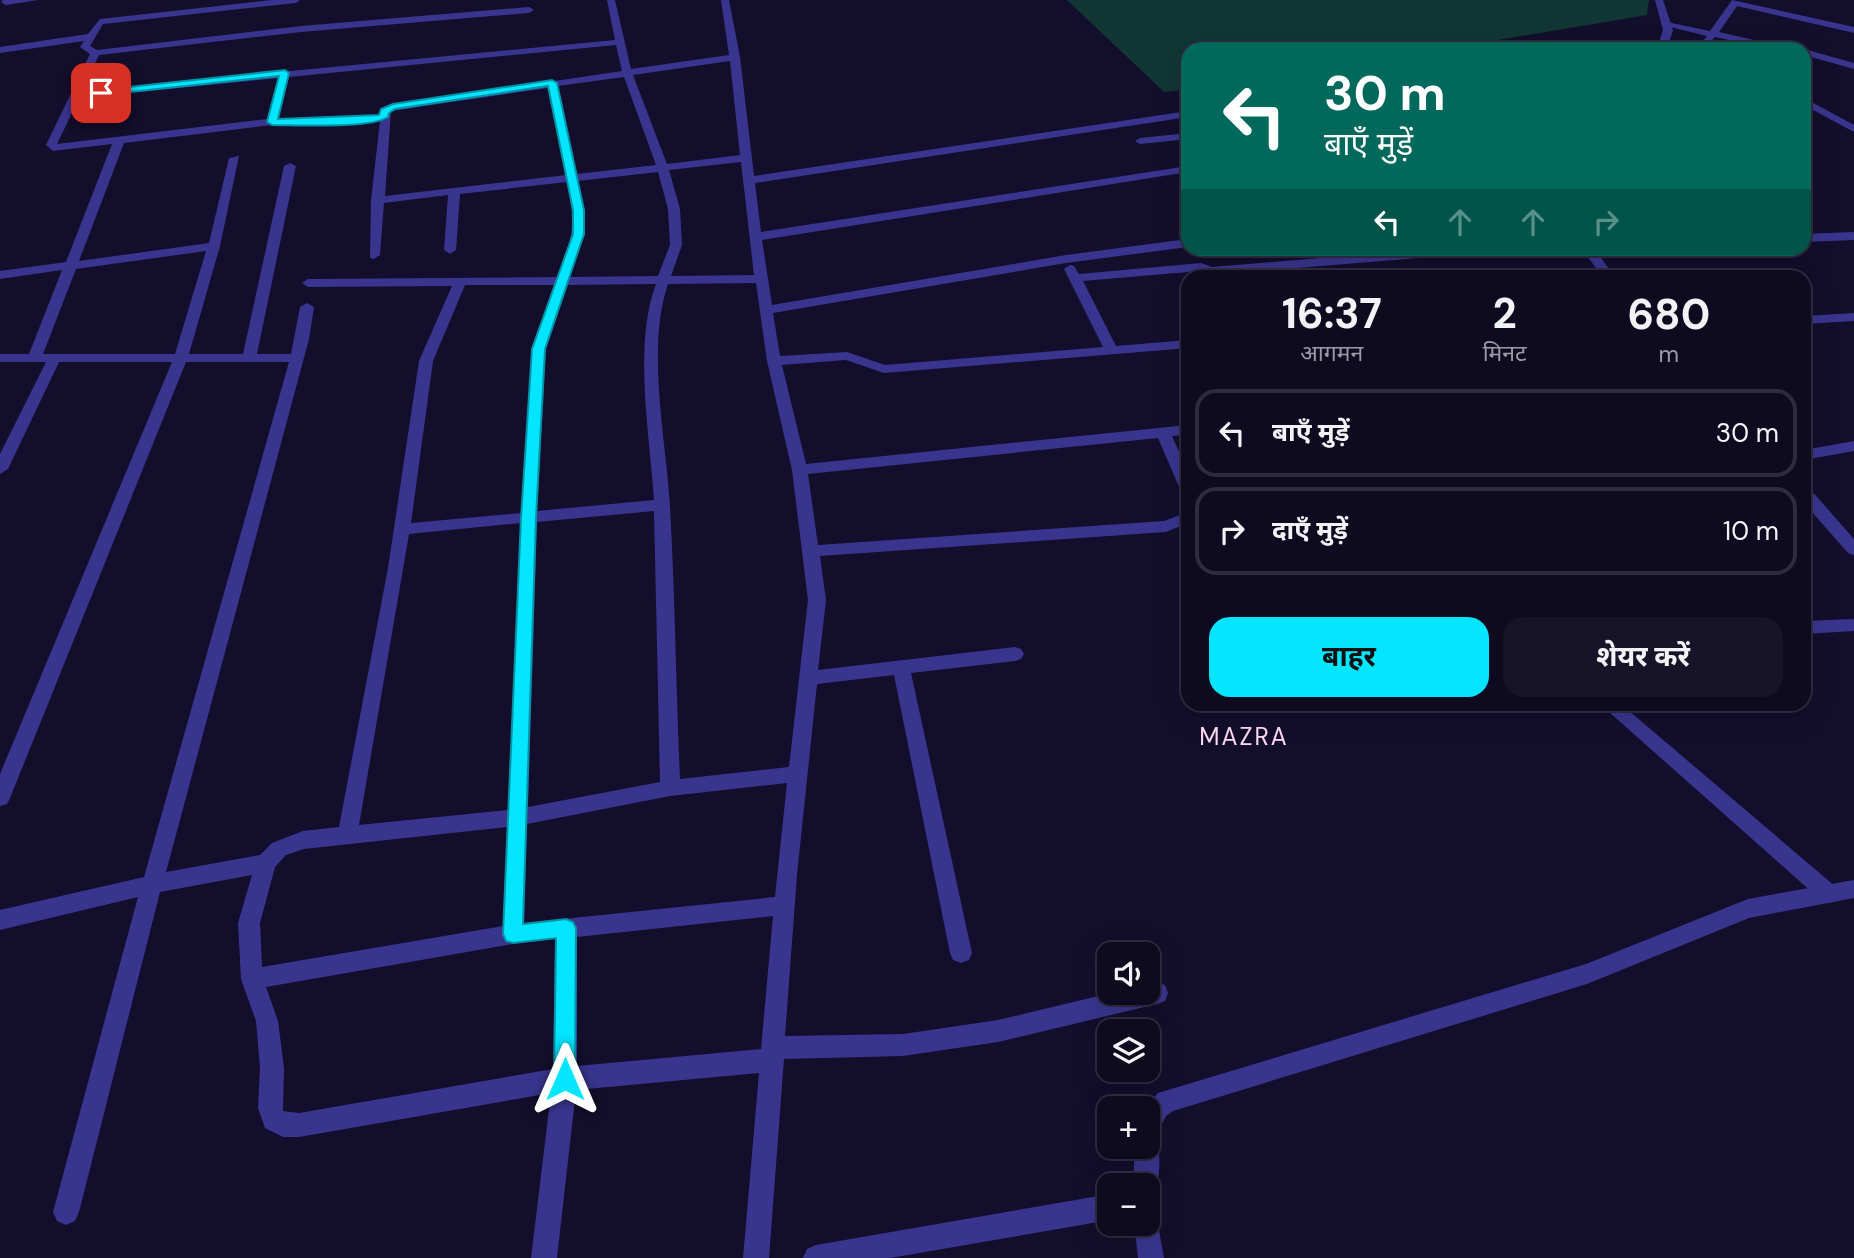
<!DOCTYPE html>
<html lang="hi">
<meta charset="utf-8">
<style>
body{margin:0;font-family:"DM Sans","Noto Sans Devanagari",sans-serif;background:#171329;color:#f1f3f6;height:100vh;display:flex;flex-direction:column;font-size:26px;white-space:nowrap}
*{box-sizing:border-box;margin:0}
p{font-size:23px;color:#9b9aa5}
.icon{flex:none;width:38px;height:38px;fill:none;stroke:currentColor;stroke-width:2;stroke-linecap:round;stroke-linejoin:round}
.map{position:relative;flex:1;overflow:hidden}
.sheet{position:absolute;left:1181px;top:270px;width:630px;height:441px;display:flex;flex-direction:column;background:#0e0a20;border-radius:21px;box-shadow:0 7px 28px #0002,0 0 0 2px #2e2b3e}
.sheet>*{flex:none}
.hud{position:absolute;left:1181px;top:42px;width:630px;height:214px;border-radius:21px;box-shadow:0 7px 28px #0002,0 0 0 2px #2e2b3e;background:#00695c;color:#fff;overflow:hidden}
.tools{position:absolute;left:1097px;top:942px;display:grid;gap:14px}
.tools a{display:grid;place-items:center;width:63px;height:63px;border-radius:14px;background:#0e0a20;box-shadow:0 7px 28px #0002,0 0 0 2px #2e2b3e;font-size:35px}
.pin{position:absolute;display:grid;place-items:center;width:60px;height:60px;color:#fff;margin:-30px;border-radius:14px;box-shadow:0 4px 10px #0006}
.me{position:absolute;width:77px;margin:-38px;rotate:0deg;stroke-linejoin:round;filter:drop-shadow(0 0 5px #0008)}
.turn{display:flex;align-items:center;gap:24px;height:147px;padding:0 28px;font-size:32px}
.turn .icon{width:91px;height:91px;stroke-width:2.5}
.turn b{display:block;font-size:49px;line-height:60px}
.lanes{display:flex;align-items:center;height:66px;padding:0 28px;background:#0003;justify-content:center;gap:35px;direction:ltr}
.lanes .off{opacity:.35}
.eta{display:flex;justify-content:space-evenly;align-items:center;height:119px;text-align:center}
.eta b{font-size:42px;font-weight:700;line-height:49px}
.button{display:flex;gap:14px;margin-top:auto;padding:14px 28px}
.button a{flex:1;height:80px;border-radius:21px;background:#04e5ff;color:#111;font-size:28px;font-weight:700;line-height:80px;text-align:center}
.button a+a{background:#171329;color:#f1f3f6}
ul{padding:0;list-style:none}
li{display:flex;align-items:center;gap:21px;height:88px;margin:0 14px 10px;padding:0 14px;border:4px solid #2e2b3e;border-radius:21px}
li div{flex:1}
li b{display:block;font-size:26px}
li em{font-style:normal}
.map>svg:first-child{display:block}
.green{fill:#113634}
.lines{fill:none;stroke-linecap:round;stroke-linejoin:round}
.minor{fill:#39358e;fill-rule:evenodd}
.tertiary{fill:#39358e;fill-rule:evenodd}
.route{fill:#04e5ff;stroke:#0395a6;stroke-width:2}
.labels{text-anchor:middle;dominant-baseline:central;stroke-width:7;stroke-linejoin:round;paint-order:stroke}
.quarter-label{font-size:24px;letter-spacing:2px;fill:#ffdaf2;stroke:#130e2b}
</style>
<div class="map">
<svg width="1854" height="1258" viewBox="0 0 1854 1258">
<rect width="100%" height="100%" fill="#130e2b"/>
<path class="green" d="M1067 0H1649L1647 15 1445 49H1188V89L1164 92Z"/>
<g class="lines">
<path class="minor" d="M3 0H38L6 5 1 2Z
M272 0H300L296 3 103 24 90 46 97 50 301 26 529 7 534 10 529 13 301 32 99 55 82 91 615 40 607 0H615L631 69 729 55 721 0H729L740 57 754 176 1188 111V117L755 183 761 232 1188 166V172L762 240 772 305 1066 255 1188 239V247L1066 263 773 313 780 356 847 352 885 365 1103 347 1064 269 1070 265 1074 266 1079 274 1201 263 1212 267 1440 248H1497L1491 252 1211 275 1200 271 1083 281 1116 346 1188 340V348L884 373 846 360 782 365 806 464 1188 425V435L1172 436 1188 472V494L1180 489 1158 438 808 474 818 545 1164 521 1188 512V523L1166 532 820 556 826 600 818 670 1015 647 1021 649 1024 654 1021 659 1015 661 911 673 972 953 969 960 961 963 953 960 950 953 894 675 817 684 797 875 785 1036 903 1034 998 1020 1115 992H1148V984L1157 982 1165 985 1168 993 1165 1001 1157 1004 998 1042 903 1056 784 1059 769 1258H743L759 1073 576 1090 557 1258H531L551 1093 299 1137H283L265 1128 258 1108 260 1068 256 1021 241 979 238 923 252 875 160 892 79 1212 75 1221 66 1225 57 1221 53 1212 138 897 0 930V910L144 877 289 362H186L10 798 7 804 0 806V774L172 362H59L8 469 0 474V454L46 362H0V354H29L62 270 0 279V271L66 262 112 144 53 151 46 145 90 54 80 47 84 41 0 53V47L88 34 100 19ZM616 45 622 71 386 106 381 109 380 114 354 118 278 119 289 77ZM730 61 740 155 667 164 633 75ZM624 77 656 165 577 174 558 86ZM279 78 267 119 57 144 79 98ZM548 88 566 175 385 196 391 111ZM380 121 371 200 370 258 374 259 380 255 384 203 448 195 444 250 450 254 456 250 460 194 567 182C576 227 573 235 558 277L308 279 302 283 308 287 452 286 419 361 388 568 339 827 303 831 272 843 260 855 166 872 309 339 314 307 307 303 300 307 291 354H257L296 166 290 163 284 166 243 354H189L220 246 239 156 229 158 209 243 79 261 124 143 272 125 354 124ZM741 162 754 275 671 276 682 245 680 209 669 170ZM658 172 668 209 670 245 658 276 570 277C585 234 588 226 578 181ZM206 251 175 354H43L76 269ZM756 283 767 361 792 470 808 600 789 767 680 779C676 688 675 597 670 506 666 438 646 348 668 284ZM656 284C633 344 650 436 654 500L537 511 546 349 568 285ZM465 285H555L532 349 521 513 411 523 433 361ZM654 511 660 782 528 807 537 522ZM521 523 508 810 359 825 409 534ZM787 783 775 897 524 923 527 824 670 796ZM507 827 503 926 262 967 260 923 275 867 286 855 304 849ZM773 916 761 1049 577 1066V937ZM555 939 553 1069 299 1113 283 1111 284 1068 278 1021 266 987 513 944Z
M1732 0 1854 27V33L1737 6 1719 32 1793 49H1773L1715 37 1708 44 1703 41 1707 36 1662 25 1667 22 1710 31Z
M1804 49 1854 63V69L1804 55Z
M1804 98 1854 125V132L1804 105Z
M1188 133V139L1140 144 1135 141 1140 138Z
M1854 232V240L1804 242V234Z
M1854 313V321L1804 324V316Z
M1854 441V451L1804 460V450Z
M1854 619V631L1804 634V621Z
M1600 704H1621L1836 887 1840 894 1836 901 1829 903 1822 901Z
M1148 1211 1156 1214 1164 1258H1138L1134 1223H1148Z"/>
<path class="tertiary" d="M1655 0H1663L1673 30 1667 49H1657L1663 30Z
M1581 248H1594L1614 276H1602Z
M1804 488 1810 489 1854 539V555L1848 553 1804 503Z
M1854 880V898L1749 918 1587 984 1173 1111 1166 1116 1155 1137C1162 1152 1160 1179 1154 1194L1148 1196V1185H1133L1135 1146H1148V1108H1144L1158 1093 1586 964 1748 899Z
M1110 1194V1220L890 1258H803L807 1249 816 1245Z"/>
</g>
<path class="route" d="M285 70 289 73 278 119 379 115 381 109 393 104 552 80 557 83 584 210V234L545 349 536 518 523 924 566 919 573 922 576 928 575 1079 572 1086 565 1090 557 1086 554 1079 556 938 513 943 506 941 503 934 521 518 532 349 573 234V210L548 86 395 109 389 113 388 117C370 129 297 125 272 125L267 122 279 76 101 95 96 93 101 90Z"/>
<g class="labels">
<g class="quarter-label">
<text x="1244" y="736">MAZRA</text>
</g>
</g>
</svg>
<div class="tools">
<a><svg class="icon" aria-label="sound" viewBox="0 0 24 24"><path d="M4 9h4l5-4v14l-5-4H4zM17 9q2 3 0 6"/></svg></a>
<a><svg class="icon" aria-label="layers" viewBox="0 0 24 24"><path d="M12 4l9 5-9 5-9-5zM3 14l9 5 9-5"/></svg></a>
<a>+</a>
<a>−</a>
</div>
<div class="pin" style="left:101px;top:93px;background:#d93025"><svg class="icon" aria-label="arrive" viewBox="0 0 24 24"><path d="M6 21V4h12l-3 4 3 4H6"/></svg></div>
<svg class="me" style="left:565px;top:1079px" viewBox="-20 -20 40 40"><path d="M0-17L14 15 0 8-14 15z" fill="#04e5ff" stroke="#fff" stroke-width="4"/></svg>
<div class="hud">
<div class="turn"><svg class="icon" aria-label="left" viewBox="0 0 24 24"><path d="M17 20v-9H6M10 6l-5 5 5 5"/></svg><div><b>30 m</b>बाएँ मुड़ें</div></div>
<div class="lanes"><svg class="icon" aria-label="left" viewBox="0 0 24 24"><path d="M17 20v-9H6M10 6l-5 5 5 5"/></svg><svg class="icon off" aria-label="ahead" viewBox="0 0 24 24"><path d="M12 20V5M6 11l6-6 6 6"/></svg><svg class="icon off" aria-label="ahead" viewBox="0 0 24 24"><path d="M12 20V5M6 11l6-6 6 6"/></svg><svg class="icon off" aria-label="right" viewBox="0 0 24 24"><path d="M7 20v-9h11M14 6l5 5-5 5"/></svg></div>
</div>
<section class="sheet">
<div class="eta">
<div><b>16:37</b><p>आगमन</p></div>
<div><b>2</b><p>मिनट</p></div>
<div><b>680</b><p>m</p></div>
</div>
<ul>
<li><svg class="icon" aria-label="left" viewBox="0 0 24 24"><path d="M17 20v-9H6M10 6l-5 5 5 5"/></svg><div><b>बाएँ मुड़ें</b></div><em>30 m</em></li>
<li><svg class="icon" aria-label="right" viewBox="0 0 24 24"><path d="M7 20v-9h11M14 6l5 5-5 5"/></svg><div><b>दाएँ मुड़ें</b></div><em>10 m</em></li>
</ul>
<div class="button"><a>बाहर</a><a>शेयर करें</a></div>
</section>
</div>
